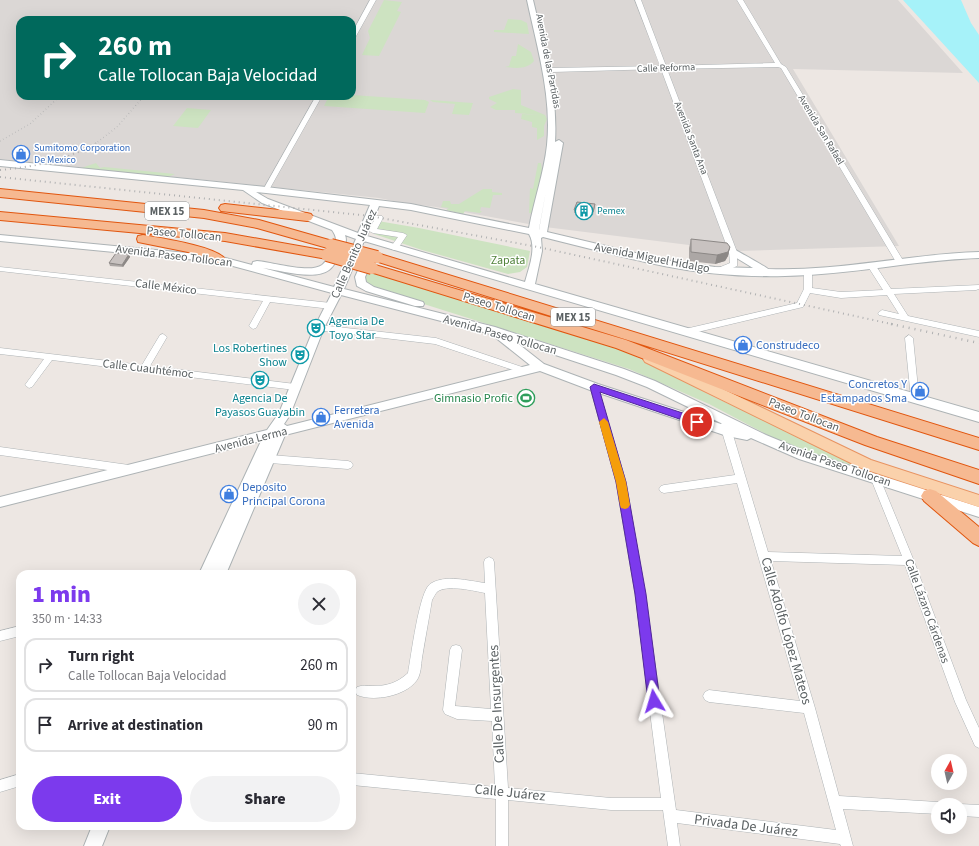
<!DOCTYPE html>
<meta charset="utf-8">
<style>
body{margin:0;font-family:"Source Sans 3",sans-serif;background:#f2f2f3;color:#2b2b33;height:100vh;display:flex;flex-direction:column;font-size:15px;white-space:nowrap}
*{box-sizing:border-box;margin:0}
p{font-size:13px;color:#7c7c81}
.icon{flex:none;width:22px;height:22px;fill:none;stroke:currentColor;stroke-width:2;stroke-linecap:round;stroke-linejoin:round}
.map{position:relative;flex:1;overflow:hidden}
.details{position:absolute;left:16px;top:570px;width:340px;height:260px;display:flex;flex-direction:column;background:#fff;border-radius:12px;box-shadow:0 4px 16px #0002}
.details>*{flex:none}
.banner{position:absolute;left:16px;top:16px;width:340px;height:84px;border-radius:12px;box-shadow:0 4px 16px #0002;background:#00695c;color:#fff;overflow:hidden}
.needle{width:26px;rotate:8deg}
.fabs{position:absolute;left:931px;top:754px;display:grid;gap:8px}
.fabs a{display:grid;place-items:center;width:36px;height:36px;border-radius:50%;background:#fff;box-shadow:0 4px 16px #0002;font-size:20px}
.pin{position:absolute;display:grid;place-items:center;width:34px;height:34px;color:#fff;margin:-17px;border:2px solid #fff;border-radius:50%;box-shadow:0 1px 4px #0007}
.me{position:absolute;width:44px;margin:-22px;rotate:353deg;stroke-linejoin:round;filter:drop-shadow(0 0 3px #0008)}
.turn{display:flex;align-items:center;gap:14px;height:84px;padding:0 16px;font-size:18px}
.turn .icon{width:52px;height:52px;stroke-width:2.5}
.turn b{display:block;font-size:28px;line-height:34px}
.round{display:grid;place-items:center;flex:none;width:42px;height:42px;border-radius:21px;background:#f2f2f3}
.head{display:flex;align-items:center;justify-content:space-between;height:68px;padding:0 16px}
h1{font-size:24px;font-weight:800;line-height:30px;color:#7c3aed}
.cta{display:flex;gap:8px;margin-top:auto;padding:8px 16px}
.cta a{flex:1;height:46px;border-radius:24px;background:#7c3aed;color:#fff;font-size:16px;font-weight:800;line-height:46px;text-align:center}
.cta a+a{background:#f2f2f3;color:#2b2b33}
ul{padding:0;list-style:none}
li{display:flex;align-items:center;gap:12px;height:54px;margin:0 8px 6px;padding:0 8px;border:2px solid #e1e1e2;border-radius:12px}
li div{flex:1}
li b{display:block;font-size:15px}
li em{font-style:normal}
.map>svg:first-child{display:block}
.industrial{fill:#dbd7d5;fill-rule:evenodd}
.green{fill:#cde3c1}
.water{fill:#a6f2f9}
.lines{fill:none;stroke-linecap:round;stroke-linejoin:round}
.street-casing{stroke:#aeb3b5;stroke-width:1}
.secondary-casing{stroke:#adb3b5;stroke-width:2}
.primary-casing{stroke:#e89361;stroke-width:2}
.highway-casing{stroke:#e1560f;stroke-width:2}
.street{fill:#fff;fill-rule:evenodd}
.secondary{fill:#fff;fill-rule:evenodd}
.primary{fill:#fad1ab;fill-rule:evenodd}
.highway{fill:#f6b991;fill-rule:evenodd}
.rail-far2{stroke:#afb0b1;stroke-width:1.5;stroke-dasharray:0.5 3;stroke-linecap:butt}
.rail-far1{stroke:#afb0b1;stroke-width:2;stroke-dasharray:1 4;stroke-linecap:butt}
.rail{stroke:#afb0b1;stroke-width:2.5;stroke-dasharray:1 5;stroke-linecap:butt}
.highway-bridge-casing{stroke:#e1560f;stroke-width:14;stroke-linecap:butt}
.highway-bridge{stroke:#f6b991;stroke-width:12}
.wall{fill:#aca7a5}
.shaded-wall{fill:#8c8886}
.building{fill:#c8c2c0;stroke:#8c8886}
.route{fill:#7c3aed;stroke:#51269a}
.slow{fill:#f59e0b}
.labels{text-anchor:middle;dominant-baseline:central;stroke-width:3;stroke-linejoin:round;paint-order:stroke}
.far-street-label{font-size:10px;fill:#5b6163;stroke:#fff}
.far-shop-label{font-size:10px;fill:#366cbe;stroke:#fff;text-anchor:start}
.far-culture-label{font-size:10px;fill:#0d838f;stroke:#fff;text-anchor:start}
.shield{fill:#fff;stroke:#8c9092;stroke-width:1}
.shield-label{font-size:11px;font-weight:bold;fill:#5b6163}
.street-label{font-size:12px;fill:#5b6163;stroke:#fff}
.park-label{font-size:12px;fill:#50823a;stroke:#fff}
.culture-label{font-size:12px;fill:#0d838f;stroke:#fff;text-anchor:start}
.shop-label{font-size:12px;fill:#366cbe;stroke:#fff;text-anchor:start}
.leisure-label{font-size:12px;fill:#27864d;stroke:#fff;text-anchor:end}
.near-street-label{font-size:14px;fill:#5b6163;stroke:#fff}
</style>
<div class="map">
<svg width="979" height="846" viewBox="0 0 979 846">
<rect width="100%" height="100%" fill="#ede7e3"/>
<path class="industrial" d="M0 0H898L963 73 793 69 899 246 737 251 545 227 436 207 398 202 379 198 0 159ZM20 20H352V96H20Z"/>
<path class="green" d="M384 0 402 2 397 11 401 12 379 56 362 55 370 38 368 31Z
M508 19 521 20 527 23 529 34 494 32V30H504Z
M518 44 531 52 534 61C526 70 516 68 505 67L509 66 512 56H516Z
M513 89 521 90V105L545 115 547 119 544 126V136L537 140V128L532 127V122L521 119 522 114 540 115 515 113V110H496L490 107 497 103 489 99V97Z
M352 95 425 100 429 102 425 113 324 106 329 96Z
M430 100 473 103 469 115 452 114 455 104 433 102Z
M187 108 211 110 198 128 173 126Z
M96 163 100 168 104 167 175 174 168 177 78 169Z
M538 163H541L543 177 535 214 529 213 530 188 533 189Z
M483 189H492V192L502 193V195H493L490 208 481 207 480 211H482L480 213 465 211 463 214 446 210 449 208 441 207 443 201H450L451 204H459Z
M378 221 419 228 530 251 527 267 520 272 508 274 422 250 374 234V233Z
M368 272 617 347 714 397 848 459 873 473 796 450 709 404 629 369 370 287 364 279Z"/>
<path class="water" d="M903 0H961L971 23 979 35V83Z"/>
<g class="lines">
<defs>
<path id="street" d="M370 0H376L355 38 352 40V33Z
M635 0H641L666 66 775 63 737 0H743L781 64 786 67 904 262 903 264H897L896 262 781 68 778 67 667 69 737 252V266L724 272H718V268L730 263 729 252 661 69 552 72 549 70 552 68 660 66Z
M316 96H322L269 190 266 192 264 191 263 190Z
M376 216H382L383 218 377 229 403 233 407 235 397 250H394L390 248 398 237 373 233 369 231Z
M868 263H874L891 289 979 285V289L976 290 894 294 908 316 979 331V337L879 315 878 313 882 310 899 314 887 295 841 298 810 293 803 307 685 335 681 332 685 329 797 303 804 289V272L808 270 812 272V288L841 292 883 290 867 265Z
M0 267 331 303 335 306 331 309 270 302 256 328 253 329 249 326 263 301 0 271Z
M319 325 436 338 528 369 529 371 525 374 435 344 316 330 315 328 316 326Z
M163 334 167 337 150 366 295 384 299 387 295 390 52 360 32 387 29 388 25 385 44 359 0 354V348L142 365 160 335Z
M909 335 913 338 919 399 915 402 911 399 905 338Z
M594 384 598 387 626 482 645 594 676 810 836 830 804 713 709 702 705 700 703 696 705 692 709 690 800 701 737 483 664 493 661 492 659 489 661 486 664 485 735 475 720 425 722 423H728L730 425 768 552 902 556 871 479 873 476 876 475 879 476 914 561 966 700 979 728V748L975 746 955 702 905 565 771 561 815 708 839 796 938 802 943 805H938V814L843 809 853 846H841L840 844 677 823 680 846H668L663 810H611L508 800V846H496V799L352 785V773L495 787 492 721 457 719 445 714 443 710 450 650 452 646 456 645 460 646 462 650 455 706 491 709 485 593C475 591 446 584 437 592 435 594 434 597 432 600 429 619 425 639 422 658 421 665 421 674 417 680 406 696 374 702 357 695L355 691 357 687C362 685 367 686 373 686 387 686 397 683 408 673 411 657 419 592 430 584 445 574 469 581 485 583L484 562 485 559 489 557 493 559 494 562 508 788 611 798H661L635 594 616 482 590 387Z
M0 447 129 465 132 466 134 469 132 472 129 473 0 455Z
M270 455 348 461 351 462 353 465 351 468 348 469 270 463 267 462 265 459 267 456Z
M20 626V636L0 641V631Z
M20 774V786L0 792V780Z
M960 804 979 805V817L960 816V805H957Z"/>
<path id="secondary" d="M527 0H533C544 47 558 93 555 142L559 140 563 143 547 232 665 260 715 267 753 268 730 254 728 252 733 249C736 250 766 267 768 269 837 272 909 254 979 252V258C914 260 850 275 785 276 746 277 703 274 664 266 624 258 583 247 543 237L541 238 542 251 535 284 979 412V422L364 241 344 289 495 327 624 369 655 381 766 435 807 452 979 507V517L799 459 751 438 747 440 727 436 590 390 540 371 285 435 226 574H199L261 441 0 507V497L267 430 279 413 314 328 332 293 218 262 0 241V235L218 256 252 265 253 262 257 261C272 262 310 274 322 265 327 261 329 255 333 249 337 241 337 237 332 230L262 203 243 190 0 166V160L266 187 411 204 529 228C534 200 544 173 547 145 552 96 537 47 527 0ZM546 191 539 229V230ZM256 192 266 193 370 205 358 233 268 199ZM379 206 411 210 529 234C537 248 529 267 525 282L367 236ZM345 235 356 239 334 287 263 268C280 270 314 281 329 270 334 266 337 260 340 255 343 248 348 243 345 235ZM341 295 495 335 496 338 530 365 287 426 284 424 290 415 324 328ZM516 342 616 375 647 387 727 426 598 384 544 364Z
M369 254 374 257 365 277 366 282 374 287 423 302 424 304 423 306H415L366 291 357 286 355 277 364 257Z
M92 826H110L102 846H84Z"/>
<path id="primary" d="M650 354 871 460 979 495V507L861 468 645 362 643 359 645 356Z"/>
<path id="highway" d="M0 189 204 210 259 220 336 242 338 245 336 248 331 249 257 228 204 218 0 197Z
M225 204 307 213 311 214 313 217 311 220 307 221 221 211 219 208 221 205Z
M0 212 225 233 327 251 332 252 334 255 332 258 327 259 225 241 0 220Z
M143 235C159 238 216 246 225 259L223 262 218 263 188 252 138 242 137 239 138 236Z
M377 253 979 438V450L372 260 370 257 372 254Z
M372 264 626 340 877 437 979 470V484L865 445 616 348 367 271 365 268 367 265Z
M930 489 936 491 979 527V546L973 543 924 501 921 496 924 491Z"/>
</defs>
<use href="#street" class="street-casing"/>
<use href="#secondary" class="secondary-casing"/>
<use href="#primary" class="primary-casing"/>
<use href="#highway" class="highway-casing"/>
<use href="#street" class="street"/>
<use href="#secondary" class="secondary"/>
<use href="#primary" class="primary"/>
<use href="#highway" class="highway"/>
<path class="rail-far2" d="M0 141 30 124 60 96
M95 144 117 127 144 96"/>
<path class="rail-far1" d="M0 170C34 167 67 160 96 143
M0 177 370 216 538 247 896 325"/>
<path class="rail" d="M891 324 979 343"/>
<defs>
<path id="highway-bridge" d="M331 245 377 257
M327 255 372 268"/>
</defs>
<use href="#highway-bridge" class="highway-bridge-casing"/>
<use href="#highway-bridge" class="highway-bridge"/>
</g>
<path class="wall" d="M595 207 593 215 574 213V210Z
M691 239 730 247 728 256 725 261 715 264 689 261V248Z
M129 254 130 257 123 267 110 266 109 263Z"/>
<path class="shaded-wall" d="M730 247 728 256 725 261 715 264 717 255Z
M129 254 130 257 123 267 122 265Z"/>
<path class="building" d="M577 202 595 204 593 212 574 210Z
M691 239 727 243 730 247 728 252 717 255 691 252Z
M116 253 129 254 122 265 109 263Z"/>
<path class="route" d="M594 384 701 419 702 422 697 425 600 392 626 482 646 594 660 701 658 705 654 707 650 705 648 701 635 594 616 482 590 387Z"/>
<path class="slow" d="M604 418 608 422 626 482 630 505 628 508 625 509 621 508 620 505 616 482 599 422Z"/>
<defs>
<symbol id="shop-ring" viewBox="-11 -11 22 22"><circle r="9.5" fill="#fff" stroke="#3f7fe0" stroke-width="1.5"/><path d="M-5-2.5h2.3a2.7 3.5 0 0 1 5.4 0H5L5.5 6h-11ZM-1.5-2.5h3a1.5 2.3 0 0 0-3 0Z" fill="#3f7fe0"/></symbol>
<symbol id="building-ring" viewBox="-11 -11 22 22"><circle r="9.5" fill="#fff" stroke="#0f9aa8" stroke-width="1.5"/><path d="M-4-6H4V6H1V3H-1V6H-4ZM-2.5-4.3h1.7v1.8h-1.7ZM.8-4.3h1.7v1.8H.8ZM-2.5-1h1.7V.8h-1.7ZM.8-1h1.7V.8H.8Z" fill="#0f9aa8"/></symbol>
<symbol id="theatre-ring" viewBox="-11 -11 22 22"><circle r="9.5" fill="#fff" stroke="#0f9aa8" stroke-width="1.5"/><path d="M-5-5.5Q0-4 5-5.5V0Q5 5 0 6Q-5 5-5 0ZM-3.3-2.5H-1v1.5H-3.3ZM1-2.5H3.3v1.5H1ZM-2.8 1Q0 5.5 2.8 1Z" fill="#0f9aa8"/></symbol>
<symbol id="stadium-ring" viewBox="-11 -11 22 22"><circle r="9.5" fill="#fff" stroke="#2e9e5b" stroke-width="1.5"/><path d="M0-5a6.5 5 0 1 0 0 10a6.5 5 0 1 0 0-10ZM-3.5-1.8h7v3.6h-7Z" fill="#2e9e5b"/></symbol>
</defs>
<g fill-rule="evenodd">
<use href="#shop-ring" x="11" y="144" width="20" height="20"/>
<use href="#building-ring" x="574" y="201" width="20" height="20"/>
<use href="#theatre-ring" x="306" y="318" width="20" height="20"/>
<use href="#shop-ring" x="733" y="335" width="20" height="20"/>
<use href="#theatre-ring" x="290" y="345" width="20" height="20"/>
<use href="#theatre-ring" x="250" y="370" width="20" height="20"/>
<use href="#shop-ring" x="910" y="381" width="20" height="20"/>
<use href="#stadium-ring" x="516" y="388" width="20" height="20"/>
<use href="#shop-ring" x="311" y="407" width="20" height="20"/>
<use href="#shop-ring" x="219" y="484" width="20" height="20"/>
</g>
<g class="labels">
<g class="far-street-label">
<text transform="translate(548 61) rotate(79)">Avenida de las Partidas</text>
<text transform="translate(666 68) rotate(-2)">Calle Reforma</text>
<text transform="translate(821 130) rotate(59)">Avenida San Rafael</text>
<text transform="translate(691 138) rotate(69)">Avenida Santa Ana</text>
</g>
<g class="far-shop-label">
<text x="34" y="148">Sumitomo Corporation<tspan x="34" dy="12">De Mexico</tspan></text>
</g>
<g class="far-culture-label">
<text x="597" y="211">Pemex</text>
</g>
<g class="shield">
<rect x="145" y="202" width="44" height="18" rx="3"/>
<rect x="551" y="308" width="44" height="18" rx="3"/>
</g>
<g class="shield-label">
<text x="167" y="211">MEX 15</text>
<text x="573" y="317">MEX 15</text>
</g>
<g class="street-label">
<text transform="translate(184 234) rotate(5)">Paseo Tollocan</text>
<text transform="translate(354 254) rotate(-66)">Calle Benito Juárez</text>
<text transform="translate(174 256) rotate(7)">Avenida Paseo Tollocan</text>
<text transform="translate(652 258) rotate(11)">Avenida Miguel Hidalgo</text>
<text transform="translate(166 287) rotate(7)">Calle México</text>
<text transform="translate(499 307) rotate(17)">Paseo Tollocan</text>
<text transform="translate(500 335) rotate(16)">Avenida Paseo Tollocan</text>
<text transform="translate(148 369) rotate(7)">Calle Cuauhtémoc</text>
<text transform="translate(804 415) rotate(21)">Paseo Tollocan</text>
<text transform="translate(251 440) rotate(-14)">Avenida Lerma</text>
<text transform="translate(835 464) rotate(19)">Avenida Paseo Tollocan</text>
<text transform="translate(927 611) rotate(70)">Calle Lázaro Cárdenas</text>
</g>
<g class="park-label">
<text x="508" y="260">Zapata</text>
</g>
<g class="culture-label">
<text x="329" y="321">Agencia De<tspan x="329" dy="14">Toyo Star</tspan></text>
<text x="287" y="348" text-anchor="end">Los Robertines<tspan x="287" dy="14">Show</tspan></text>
<text x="260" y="398" text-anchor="middle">Agencia De<tspan x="260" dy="14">Payasos Guayabin</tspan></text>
</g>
<g class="shop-label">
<text x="756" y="345">Construdeco</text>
<text x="907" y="384" text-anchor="end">Concretos Y<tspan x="907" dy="14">Estampados Sma</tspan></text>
<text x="334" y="410">Ferretera<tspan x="334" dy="14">Avenida</tspan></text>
<text x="242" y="487">Deposito<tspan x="242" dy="14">Principal Corona</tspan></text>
</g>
<g class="leisure-label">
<text x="513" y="398">Gimnasio Profic</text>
</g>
<g class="near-street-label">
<text transform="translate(786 631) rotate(74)">Calle Adolfo López Mateos</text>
<text transform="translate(497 704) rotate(-93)">Calle De Insurgentes</text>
<text transform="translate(510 793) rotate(6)">Calle Juárez</text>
<text transform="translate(746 826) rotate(7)">Privada De Juárez</text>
</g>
</g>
</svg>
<div class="fabs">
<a><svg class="needle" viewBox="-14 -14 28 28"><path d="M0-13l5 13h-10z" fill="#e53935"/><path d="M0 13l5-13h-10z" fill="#7c7c81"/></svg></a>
<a><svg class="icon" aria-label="sound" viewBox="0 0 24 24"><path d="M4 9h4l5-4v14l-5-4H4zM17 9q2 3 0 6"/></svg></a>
</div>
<div class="pin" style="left:697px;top:422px;background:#d93025"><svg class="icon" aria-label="arrive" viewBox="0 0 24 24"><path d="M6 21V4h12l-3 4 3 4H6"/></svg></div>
<svg class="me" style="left:654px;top:701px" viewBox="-20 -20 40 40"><path d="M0-17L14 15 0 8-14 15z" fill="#7c3aed" stroke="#fff" stroke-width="4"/></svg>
<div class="banner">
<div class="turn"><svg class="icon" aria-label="right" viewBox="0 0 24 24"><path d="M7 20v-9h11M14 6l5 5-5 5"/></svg><div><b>260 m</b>Calle Tollocan Baja Velocidad</div></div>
</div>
<section class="details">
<div class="head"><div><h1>1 min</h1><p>350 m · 14:33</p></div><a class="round"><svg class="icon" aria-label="close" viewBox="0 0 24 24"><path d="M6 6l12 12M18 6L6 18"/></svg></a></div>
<ul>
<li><svg class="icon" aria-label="right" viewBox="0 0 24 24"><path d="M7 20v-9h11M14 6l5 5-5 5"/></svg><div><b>Turn right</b><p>Calle Tollocan Baja Velocidad</p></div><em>260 m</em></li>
<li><svg class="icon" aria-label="arrive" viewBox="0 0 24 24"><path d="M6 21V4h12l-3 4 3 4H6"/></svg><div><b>Arrive at destination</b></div><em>90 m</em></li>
</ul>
<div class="cta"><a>Exit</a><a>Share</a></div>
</section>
</div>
